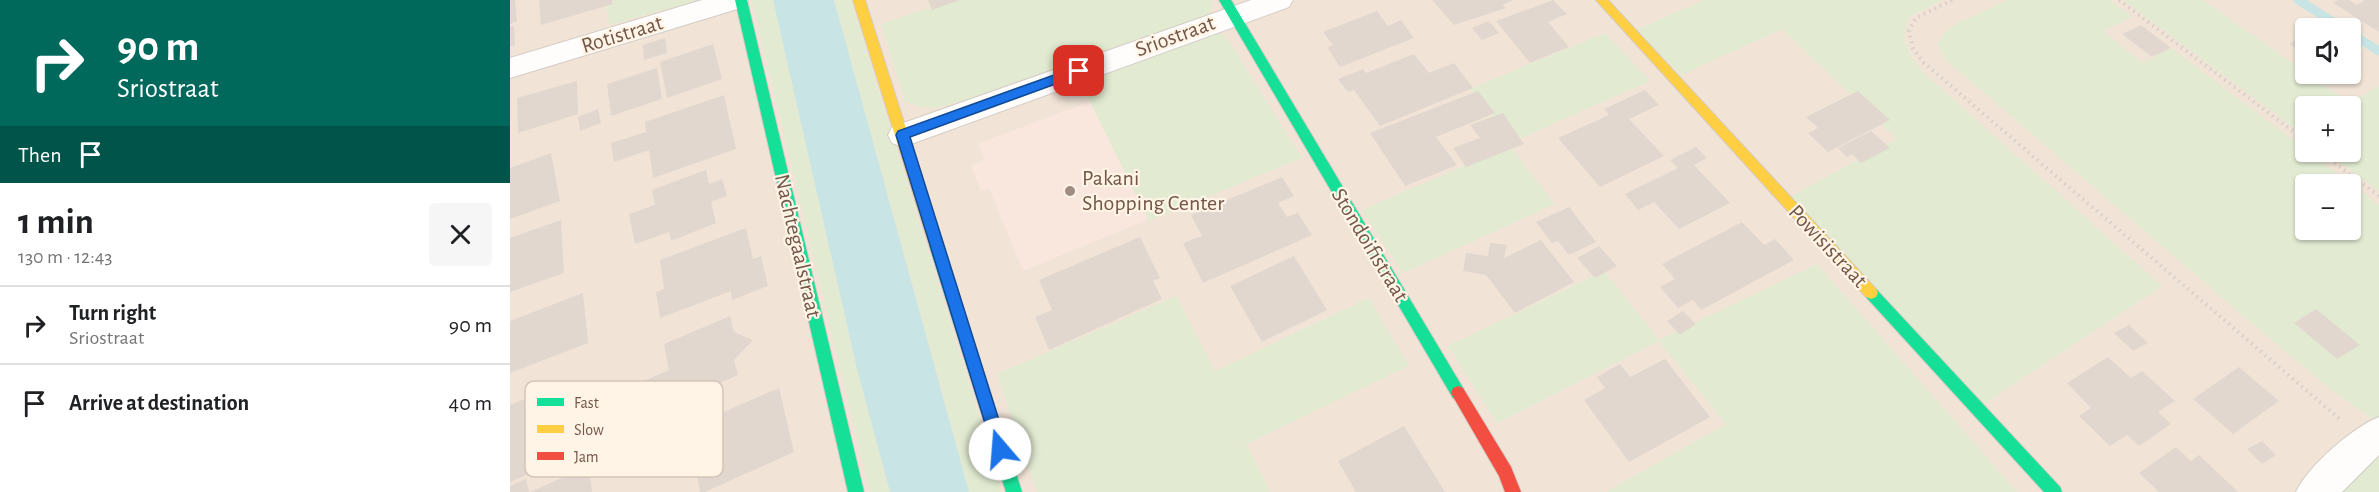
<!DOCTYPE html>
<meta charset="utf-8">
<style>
body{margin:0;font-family:"Alegreya Sans",sans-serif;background:#f6f6f6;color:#202124;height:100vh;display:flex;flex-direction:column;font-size:22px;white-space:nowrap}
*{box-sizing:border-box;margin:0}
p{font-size:20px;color:#757577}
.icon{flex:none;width:33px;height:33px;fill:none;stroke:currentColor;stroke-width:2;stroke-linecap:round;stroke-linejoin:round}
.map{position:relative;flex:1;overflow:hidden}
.panel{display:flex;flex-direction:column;background:#fff;width:510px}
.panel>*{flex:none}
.guide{background:#00695c;color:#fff;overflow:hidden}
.controls{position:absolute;left:1785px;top:18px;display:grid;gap:12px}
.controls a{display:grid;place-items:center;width:66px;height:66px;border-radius:6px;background:#fff;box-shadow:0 2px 4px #0004;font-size:30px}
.pin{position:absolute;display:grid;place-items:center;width:51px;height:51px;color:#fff;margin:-26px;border-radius:12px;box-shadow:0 3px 9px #0006}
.me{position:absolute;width:66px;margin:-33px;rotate:342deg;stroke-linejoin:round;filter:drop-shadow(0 0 4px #0008)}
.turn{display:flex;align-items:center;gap:21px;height:126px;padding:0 18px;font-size:27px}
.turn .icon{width:78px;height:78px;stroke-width:2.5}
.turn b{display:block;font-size:42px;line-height:51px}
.then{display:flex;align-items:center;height:57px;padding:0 18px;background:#0003;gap:12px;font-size:22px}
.round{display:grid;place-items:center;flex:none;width:63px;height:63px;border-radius:6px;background:#f6f6f6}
.summary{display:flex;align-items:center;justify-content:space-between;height:102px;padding:0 18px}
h1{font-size:36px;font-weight:600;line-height:45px}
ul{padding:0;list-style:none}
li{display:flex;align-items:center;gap:18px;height:78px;padding:0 18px;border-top:2px solid #e0e0e0}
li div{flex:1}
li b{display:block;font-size:22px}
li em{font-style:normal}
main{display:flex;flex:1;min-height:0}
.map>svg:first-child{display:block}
.residential{fill:#f1e4d7;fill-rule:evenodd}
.commercial{fill:#f9e6dd}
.green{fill:#e2ebd2;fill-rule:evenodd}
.water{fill:#c9e4e5}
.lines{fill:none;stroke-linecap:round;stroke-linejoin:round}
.stream{stroke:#c9e4e5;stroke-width:9}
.building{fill:#e1d7cf}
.street-casing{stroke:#d4ccc6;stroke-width:2}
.fast-casing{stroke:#d4cbc4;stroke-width:2}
.slow-casing{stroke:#d4cbc4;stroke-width:2}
.jam-casing{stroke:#d4cbc4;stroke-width:2}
.path{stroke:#d7cec9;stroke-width:4;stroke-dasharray:1.5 4.5;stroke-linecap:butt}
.street{fill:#fefdfb;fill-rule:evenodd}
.fast{fill:#16e098;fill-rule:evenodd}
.slow{fill:#ffcf43;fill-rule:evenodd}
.jam{fill:#f24e42;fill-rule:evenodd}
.route{fill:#1a73e8;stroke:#114b97;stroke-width:1.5}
.poi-dot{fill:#a08c80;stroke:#fff4e6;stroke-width:2}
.labels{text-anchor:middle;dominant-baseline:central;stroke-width:4.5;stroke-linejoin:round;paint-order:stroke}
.street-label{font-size:22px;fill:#725648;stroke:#fff4e6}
.poi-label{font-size:22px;fill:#725648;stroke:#fff4e6;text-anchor:start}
.key{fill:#fff4e6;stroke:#d5c5b7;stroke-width:1.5}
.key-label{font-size:16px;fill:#725648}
</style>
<main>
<section class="panel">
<div class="guide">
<div class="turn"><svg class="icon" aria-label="right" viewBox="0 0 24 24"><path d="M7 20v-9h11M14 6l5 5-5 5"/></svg><div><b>90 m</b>Sriostraat</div></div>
<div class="then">Then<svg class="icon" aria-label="arrive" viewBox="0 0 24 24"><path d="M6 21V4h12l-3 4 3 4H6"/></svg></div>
</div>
<div class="summary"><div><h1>1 min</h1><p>130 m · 12:43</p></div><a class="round"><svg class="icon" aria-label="close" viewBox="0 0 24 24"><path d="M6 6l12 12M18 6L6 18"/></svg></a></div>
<ul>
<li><svg class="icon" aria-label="right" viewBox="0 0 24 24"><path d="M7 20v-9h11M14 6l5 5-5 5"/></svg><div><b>Turn right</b><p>Sriostraat</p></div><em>90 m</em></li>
<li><svg class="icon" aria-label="arrive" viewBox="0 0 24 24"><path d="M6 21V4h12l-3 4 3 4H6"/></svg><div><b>Arrive at destination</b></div><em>40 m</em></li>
</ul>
</section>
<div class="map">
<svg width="1869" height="492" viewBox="0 0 1869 492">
<rect width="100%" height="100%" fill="#f5efe7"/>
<path class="residential" d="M0 0H1869V492H0ZM1796 28H1840V74H1796ZM1796 106H1840V152H1796ZM1796 184H1840V230H1796Z"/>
<path class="commercial" d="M584 100 644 217 513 271 479 188 471 191 461 166 475 160 468 144Z"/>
<path class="green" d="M95 0H189L100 25Z
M242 0H263L347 369 380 492H360Z
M324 0H341L492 492H459Z
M442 0H702C704 11 699 14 691 20L446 103C427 108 413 111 395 101L371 24Z
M1194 0H1432L1399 17C1389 42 1398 52 1413 72L1652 286 1471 406 1281 196 1387 139 1272 29 1171 75 1126 30Z
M1497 0H1600L1622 17 1593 31 1633 63 1661 48 1869 205V423L1824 392 1738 320 1436 60 1427 43 1440 27ZM1796 184H1840V230H1796Z
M1613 0H1693L1839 103 1869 86V191L1816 152H1840V106H1796L1795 136Z
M702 30 713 35 720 43 792 158 639 221 569 80Z
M1095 33 1140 81 1002 142 960 89Z
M1000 146 1045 204 893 273 852 210Z
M1307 264 1507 492H1096L1216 424 1149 341 987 423 938 346 1094 271 1149 340Z
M666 296 705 371 859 298 899 366 736 444 760 492H527L487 374Z
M1869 454V492H1830Z"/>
<path class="water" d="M263 0H324L459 492H380L347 369Z"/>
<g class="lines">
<path class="stream" d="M1788 0 1833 28
M1840 33 1869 51"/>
</g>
<path class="building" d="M0 0H5L7 21 0 24Z
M29 0H102L103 4 31 25Z
M418 0H450L422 10Z
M922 0H1004L992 5 996 8 944 25Z
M1043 0 1057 14 1038 22 1059 47 1020 63 986 21Z
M1828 0H1839L1847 5 1855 0H1869V32L1823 3Z
M867 11 878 26 891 20 904 38 830 67 817 47 823 45 813 32Z
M979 21 989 33 972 40 962 28Z
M1631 25 1661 48 1642 57 1612 34Z
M4 26 5 45 0 47V27Z
M1796 34V54L1779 44Z
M155 38 157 53 134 60 133 45Z
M203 44 212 79 157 98 150 62Z
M904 54 919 73 944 63 963 88 870 126 844 90 838 92 828 79 853 69 856 73Z
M1840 56 1853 64 1840 71Z
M147 68 152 99 101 116 97 84Z
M67 81 68 114 8 133 7 98Z
M1135 90 1149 105 1119 119 1154 156 1090 187 1048 138 1099 115 1094 109Z
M968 91 985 113 926 137 947 165 895 186 860 133Z
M1348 91 1380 120 1318 152 1298 133 1308 128 1296 117Z
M214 95 226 149 143 178 139 150 104 162 101 143 136 132 135 122Z
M88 109 91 123 70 131 68 117Z
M993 113 1014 144 956 167 943 148 970 138 960 125Z
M1361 131 1380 148 1351 163 1342 154 1337 157 1328 148Z
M1186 147 1197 158 1184 165 1220 203 1169 229 1144 202 1128 210 1115 194 1168 168 1160 160Z
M41 153 50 201 0 219V168Z
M196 170 199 184 212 179 217 196 201 202 206 223 161 241 159 232 125 244 119 214 145 205 142 190Z
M772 177 784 196 768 203 777 217 788 213 802 235 693 283 673 243 692 236 681 215Z
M1059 207 1086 242 1059 255 1048 241 1042 243 1026 222Z
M51 220 54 273 0 292V238Z
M1232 222 1254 245 1265 239 1284 260 1191 310 1183 300 1168 308 1150 287 1165 279 1152 264Z
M236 228 243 259 251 256 258 286 222 300 221 291 150 318 146 292 154 289 150 260Z
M630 237 650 278 643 281 652 299 539 350 525 317 542 310 529 280Z
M1031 240 1064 282 1005 313 976 275 953 271 956 253 978 256 980 243 997 245 994 258Z
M1089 246 1107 266 1085 278 1067 258Z
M784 256 817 310 752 342 720 286Z
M73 293 78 343 0 373V321Z
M1806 309 1850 345 1827 359 1784 323Z
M1173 311 1186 324 1170 335 1157 321Z
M220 316 224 332 243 340 224 360 228 375 138 415 132 382 159 370 154 344Z
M1619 325 1638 343 1623 351 1604 333Z
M1598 357 1621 378 1632 371 1665 401 1648 412 1661 424 1629 446 1617 435 1600 446 1569 416 1581 408 1557 383Z
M1155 359 1200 417 1119 462 1074 400 1095 388 1087 377 1110 364 1120 377Z
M1729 367 1769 401 1723 434 1683 399Z
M56 382 60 417 101 400 106 436 0 482V405Z
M269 388 284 452 195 492H190L183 456 210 444 204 416Z
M894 426 935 492H846L828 461Z
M1752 441 1766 455 1752 464 1737 449Z
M1666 447 1681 461 1689 455 1728 492H1649L1629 473Z
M79 466 82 492H20Z
M16 479 19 492H0V486Z"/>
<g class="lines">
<defs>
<path id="street" d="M192 0H238L234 7 0 78V58Z
M741 0H783L779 7 404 143 393 147 382 143 378 135 382 127Z
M1869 417V455L1832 492H1786C1797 467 1843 427 1869 417Z"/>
<path id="fast" d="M225 0H237L354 492H338Z
M709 0H721L953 388 955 393 953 398 948 400 943 398Z
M426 239 431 241 433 245 512 492H496L419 245 421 241Z
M1361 287 1366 289 1550 487 1552 492H1534L1356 297 1354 293 1356 289Z"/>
<path id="slow" d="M343 0H355L433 245 431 249H421L419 245Z
M1086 0H1098L1366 289 1368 293 1366 297 1361 299 1356 297Z"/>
<path id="jam" d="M948 386 953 388 1001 467 1011 492H995L989 476 941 393 943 388Z"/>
</defs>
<use href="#street" class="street-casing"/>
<use href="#fast" class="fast-casing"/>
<use href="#slow" class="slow-casing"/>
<use href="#jam" class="jam-casing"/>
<path class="path" d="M1442 0 1406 18 1399 31 1403 48 1413 62 1832 421
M1609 0 1796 141
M1810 152 1869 196"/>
<use href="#street" class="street"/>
<use href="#fast" class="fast"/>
<use href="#slow" class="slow"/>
<use href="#jam" class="jam"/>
</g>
<path class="route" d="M569 66 573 68V74L400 137 498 449 496 454 490 456 485 454 483 449 386 135 388 131Z"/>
<circle class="poi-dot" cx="560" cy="191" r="6"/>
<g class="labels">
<g class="street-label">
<text transform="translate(112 34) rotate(-17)">Rotistraat</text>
<text transform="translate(665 36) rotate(-20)">Sriostraat</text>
<text transform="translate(860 245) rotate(59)">Stondoifistraat</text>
<text transform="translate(288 246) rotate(77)">Nachtegaalstraat</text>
<text transform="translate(1318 246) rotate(47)">Powisistraat</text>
</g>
<g class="poi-label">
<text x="572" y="178">Pakani<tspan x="572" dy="25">Shopping Center</tspan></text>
</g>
</g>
<rect x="15" y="381" width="198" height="96" rx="9" class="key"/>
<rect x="27" y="398" width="27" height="8" fill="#16e098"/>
<rect x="27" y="425" width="27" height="8" fill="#ffcf43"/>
<rect x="27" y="452" width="27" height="8" fill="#f24e42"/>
<g class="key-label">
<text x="64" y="408">Fast</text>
<text x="64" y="435">Slow</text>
<text x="64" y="462">Jam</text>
</g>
</svg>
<div class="controls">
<a><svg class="icon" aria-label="sound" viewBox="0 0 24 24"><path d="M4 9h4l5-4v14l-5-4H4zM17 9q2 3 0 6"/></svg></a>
<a>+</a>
<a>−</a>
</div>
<div class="pin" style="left:569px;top:71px;background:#d93025"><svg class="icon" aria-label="arrive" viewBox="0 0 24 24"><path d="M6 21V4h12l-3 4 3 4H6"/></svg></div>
<svg class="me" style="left:490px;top:449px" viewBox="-20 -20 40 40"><circle r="19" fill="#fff"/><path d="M0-13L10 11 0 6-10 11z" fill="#1a73e8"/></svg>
</div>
</main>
